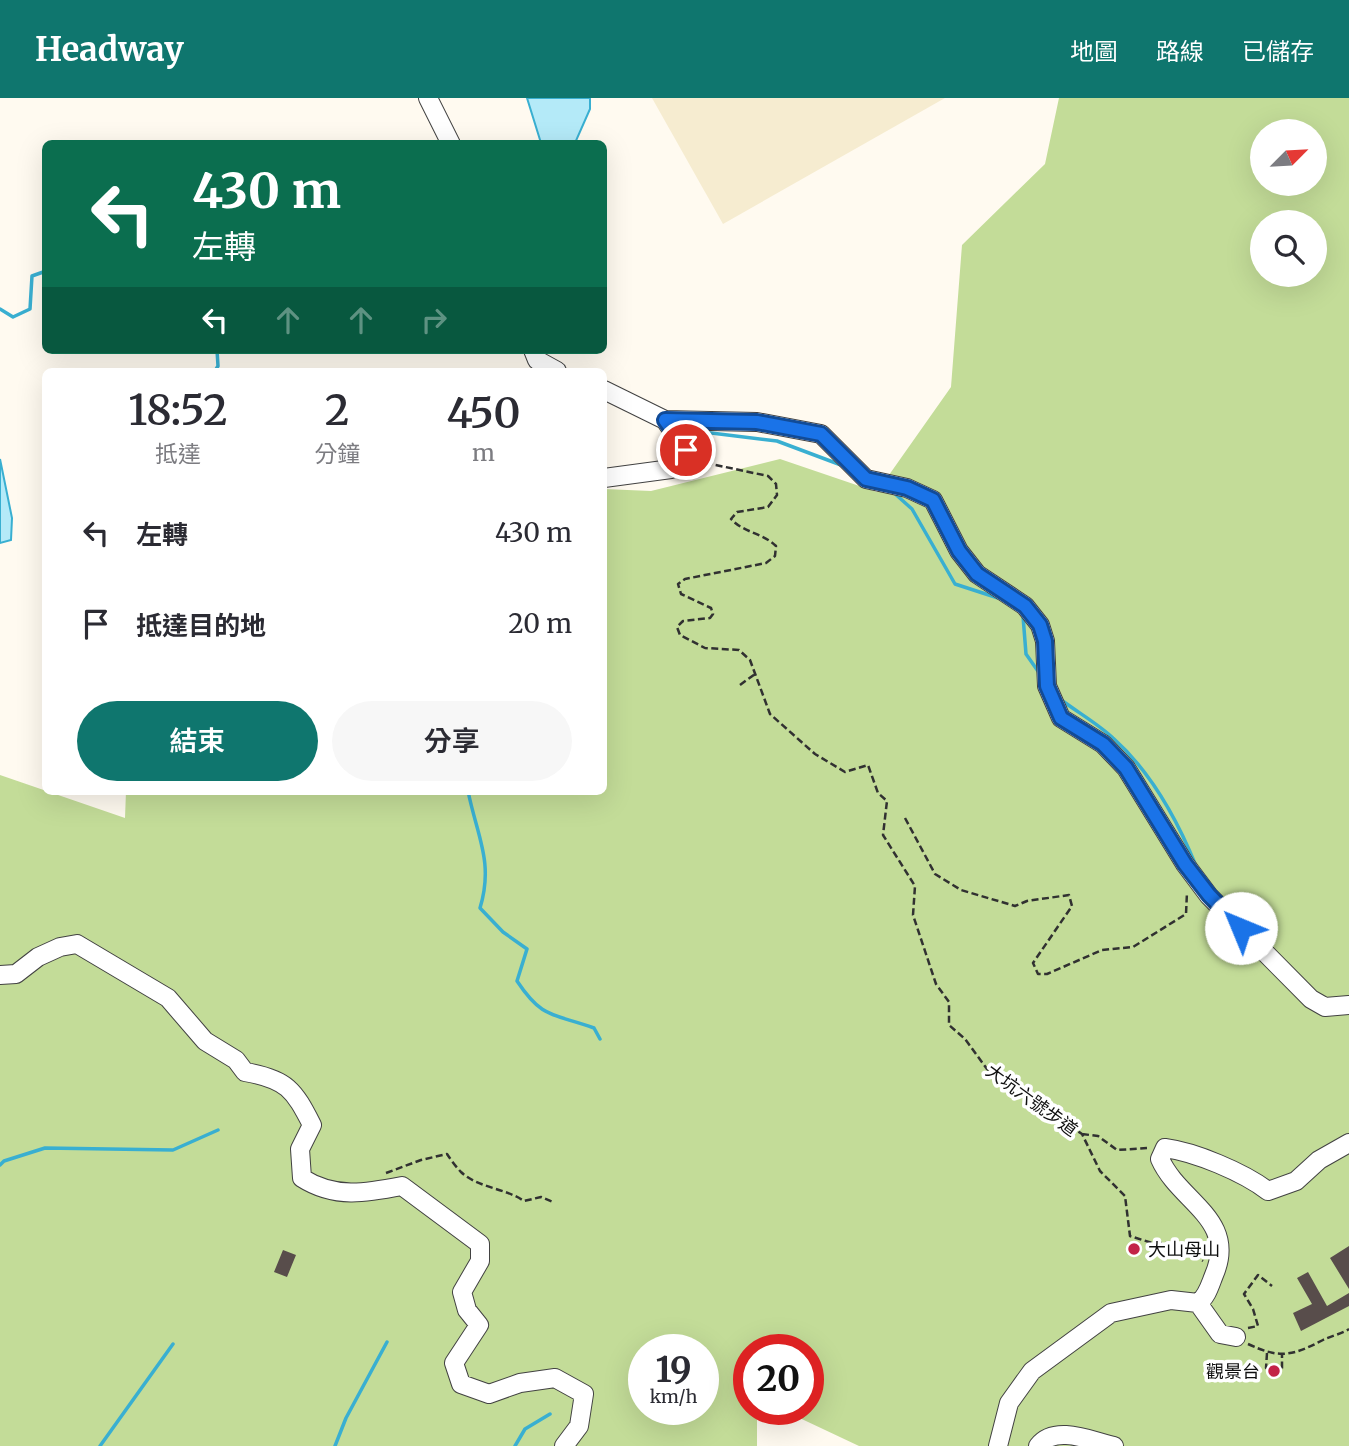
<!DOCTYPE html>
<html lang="zh-TW">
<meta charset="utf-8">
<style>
body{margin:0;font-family:Merriweather,"Noto Sans TC",serif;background:#f7f7f7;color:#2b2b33;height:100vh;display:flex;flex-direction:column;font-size:26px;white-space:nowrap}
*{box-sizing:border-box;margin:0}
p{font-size:23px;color:#7c7c81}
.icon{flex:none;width:38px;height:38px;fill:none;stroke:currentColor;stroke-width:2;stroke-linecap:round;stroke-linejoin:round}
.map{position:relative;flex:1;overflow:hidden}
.drawer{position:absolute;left:42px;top:270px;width:565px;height:427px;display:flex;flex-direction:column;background:#fff;border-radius:10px;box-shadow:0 7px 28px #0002}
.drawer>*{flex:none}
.hud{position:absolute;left:42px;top:42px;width:565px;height:214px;border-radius:10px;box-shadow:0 7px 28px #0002;background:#0b6e4f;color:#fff;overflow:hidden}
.needle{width:46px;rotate:66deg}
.fabs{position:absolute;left:1250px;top:21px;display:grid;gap:14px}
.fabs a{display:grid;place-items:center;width:77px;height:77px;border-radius:50%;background:#fff;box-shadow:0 7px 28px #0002;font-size:35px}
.speed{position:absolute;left:628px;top:1236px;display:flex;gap:14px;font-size:35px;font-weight:700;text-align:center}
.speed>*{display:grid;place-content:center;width:91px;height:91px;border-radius:50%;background:#fff;box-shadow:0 7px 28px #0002;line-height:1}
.speed small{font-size:18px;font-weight:400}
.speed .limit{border:10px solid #d22;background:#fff;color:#111}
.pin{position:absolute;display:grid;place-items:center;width:60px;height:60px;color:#fff;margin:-30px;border:4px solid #fff;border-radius:50%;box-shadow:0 2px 7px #0007}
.me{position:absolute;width:77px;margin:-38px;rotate:315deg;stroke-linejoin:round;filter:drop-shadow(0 0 5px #0008)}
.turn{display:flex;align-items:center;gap:24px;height:147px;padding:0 35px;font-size:32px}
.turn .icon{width:91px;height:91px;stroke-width:2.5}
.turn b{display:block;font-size:49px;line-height:60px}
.lanes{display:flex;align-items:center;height:66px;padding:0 35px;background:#0003;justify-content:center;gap:35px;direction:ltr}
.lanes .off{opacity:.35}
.eta{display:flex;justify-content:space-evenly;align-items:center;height:119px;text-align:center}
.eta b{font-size:42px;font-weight:600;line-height:49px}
.action{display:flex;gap:14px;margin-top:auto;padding:14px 35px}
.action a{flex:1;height:80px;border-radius:42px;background:#0f766e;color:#fff;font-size:28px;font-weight:600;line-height:80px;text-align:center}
.action a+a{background:#f7f7f7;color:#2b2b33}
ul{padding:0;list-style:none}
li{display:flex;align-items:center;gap:21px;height:91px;padding:0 35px}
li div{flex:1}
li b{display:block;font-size:26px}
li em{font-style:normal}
header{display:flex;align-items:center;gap:42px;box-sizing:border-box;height:98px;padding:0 35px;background:#0f766e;color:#fff}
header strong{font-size:33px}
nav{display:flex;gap:38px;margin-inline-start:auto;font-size:24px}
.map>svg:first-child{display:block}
.farmland{fill:#f6ecd0}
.forest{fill:#c3dc98;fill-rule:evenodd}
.water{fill:#b4eaf8;stroke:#39afd1;stroke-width:2}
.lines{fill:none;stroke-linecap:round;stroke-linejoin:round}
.stream{stroke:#39afd1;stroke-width:3.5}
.building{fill:#584d4b}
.minor-casing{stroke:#424242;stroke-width:20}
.path{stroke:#313131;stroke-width:2.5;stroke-dasharray:7 3.5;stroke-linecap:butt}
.minor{stroke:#fff;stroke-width:18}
.route-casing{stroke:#114b97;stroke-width:18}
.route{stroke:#1a73e8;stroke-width:12}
.poi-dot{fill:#c32347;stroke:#fff;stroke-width:2.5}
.labels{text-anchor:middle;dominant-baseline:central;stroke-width:7;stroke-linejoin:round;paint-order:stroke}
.street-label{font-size:18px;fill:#0f0f0f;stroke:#fff}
.poi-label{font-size:18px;fill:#0f0f0f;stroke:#fff;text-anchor:start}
</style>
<header>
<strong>Headway</strong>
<nav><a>地圖</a><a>路線</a><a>已儲存</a></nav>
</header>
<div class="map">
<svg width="1349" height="1348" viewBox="0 0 1349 1348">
<rect width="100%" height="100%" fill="#fffaf0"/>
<path class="farmland" d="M652 0H945L723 126Z"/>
<path class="forest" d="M1059 0H1349V1348H859L789 1315 757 1316V1348H0V677L125 720 126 693H604V391L651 393 780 361 877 394 951 289 962 147 1045 66ZM1262 33H1314V86H1262ZM1262 124H1314V177H1262ZM644 1251H704V1311H644ZM749 1251H808V1311H749Z"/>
<path class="water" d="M527 0H590V11L575 45H541Z
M0 361 12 420 11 442 0 445Z"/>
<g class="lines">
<path class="stream" d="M0 211 13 219 30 211 32 178 46 173
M215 273 218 268 217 252
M687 332 777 343 841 367
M893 394 912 411 955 486 998 500
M1023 518 1026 556 1040 576
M1060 601C1077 614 1097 625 1113 640 1150 673 1177 721 1196 768
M468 693C477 738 494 764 480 810L503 834 527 851 517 883C543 922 553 915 594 930L600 941
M1230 807 1272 846
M0 1067 4 1063 45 1050 173 1052 218 1032
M100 1348 173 1246
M335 1348 346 1320 387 1244
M515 1348 525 1331 550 1316"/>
</g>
<path class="building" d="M1349 1148V1191L1330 1160Z
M283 1152 296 1157 287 1179 274 1174Z
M1308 1174 1327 1208 1349 1195V1208L1301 1233 1293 1215 1312 1206 1297 1180Z"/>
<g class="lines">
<defs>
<path id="minor" d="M428 0 451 46
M533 252 537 262 557 273
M604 292 665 322 757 324 821 336 866 381 907 390 933 402 959 453 977 476 1025 508 1040 527 1045 543 1047 588 1061 620 1103 646 1126 670 1185 766 1209 798 1311 901 1325 909 1349 907
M604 380 671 371 686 352 665 322
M0 877 16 876 38 859 60 849 77 846 168 900 205 943 236 962 245 974C287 981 294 992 312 1027L300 1051 302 1080C335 1101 366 1095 402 1088L480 1146V1163L462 1194 467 1212 479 1227 454 1265 461 1286 489 1296 520 1285 555 1280 584 1296 579 1328 564 1348
M1198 1205C1207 1199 1210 1187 1214 1177 1238 1121 1179 1104 1160 1061L1165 1050C1195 1054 1243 1074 1268 1093L1296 1083 1319 1062 1349 1045
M1198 1205 1220 1236 1236 1239
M998 1348 1009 1305 1032 1273 1111 1215 1171 1202 1198 1205
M1038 1348C1055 1326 1092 1343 1114 1348"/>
</defs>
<use href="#minor" class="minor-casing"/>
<path class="path" d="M699 355 711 366 768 378 776 386 777 397 768 409 737 414 731 421C744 435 763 435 776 448L775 458 766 465 685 481 678 486 681 496 711 510 713 516 710 520 683 523 677 529 680 537 705 550 739 552 750 562 770 616 815 656 845 674 868 667 878 695 887 703 883 737 915 788 913 817 936 886 949 904V927L965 941 987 971 1082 1036 1100 1073 1125 1098 1130 1138 1152 1145H1173L1170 1156 1197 1159 1203 1163
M740 587 755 576
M905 720 935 776 961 792 1015 808 1027 803 1069 797 1072 808 1033 865 1038 876H1047L1102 852 1133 849 1186 816 1187 794
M1082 1036 1098 1038 1117 1052 1147 1050
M386 1075 421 1062 447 1056C451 1062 456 1069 461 1074 478 1090 505 1090 524 1103L541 1099 553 1104
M1248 1230 1258 1228 1253 1211 1244 1196 1258 1177 1272 1188
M1248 1246C1280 1261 1292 1258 1323 1242 1331 1238 1341 1236 1349 1231
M1267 1255 1266 1270 1282 1271V1257"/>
<use href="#minor" class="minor"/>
</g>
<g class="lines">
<defs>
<path id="route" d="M686 352 665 322 757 324 821 336 866 381 907 390 933 402 959 453 977 476 1025 508 1040 527 1045 543 1047 588 1061 620 1103 646 1126 670 1185 766 1209 797 1241 830"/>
</defs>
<use href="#route" class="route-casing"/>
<use href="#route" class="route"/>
</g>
<g class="poi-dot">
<circle cx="1134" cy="1151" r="7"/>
<circle cx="1274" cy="1273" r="7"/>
</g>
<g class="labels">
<g class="street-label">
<text transform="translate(1032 1002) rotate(36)">大坑六號步道</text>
</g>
<g class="poi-label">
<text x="1148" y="1151">大山母山</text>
<text x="1260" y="1273" text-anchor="end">觀景台</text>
</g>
</g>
</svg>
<div class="fabs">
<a><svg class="needle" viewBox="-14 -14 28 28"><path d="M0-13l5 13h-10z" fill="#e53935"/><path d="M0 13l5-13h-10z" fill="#7c7c81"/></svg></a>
<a><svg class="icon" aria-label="search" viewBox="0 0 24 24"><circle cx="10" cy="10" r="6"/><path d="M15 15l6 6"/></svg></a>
</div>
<div class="speed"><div>19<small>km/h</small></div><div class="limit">20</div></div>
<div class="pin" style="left:686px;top:352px;background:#d93025"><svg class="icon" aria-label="arrive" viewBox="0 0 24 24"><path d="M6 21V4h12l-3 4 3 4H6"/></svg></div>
<svg class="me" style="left:1241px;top:830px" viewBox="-20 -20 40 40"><circle r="19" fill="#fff"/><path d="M0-13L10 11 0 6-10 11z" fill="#1a73e8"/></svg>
<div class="hud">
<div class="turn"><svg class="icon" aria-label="left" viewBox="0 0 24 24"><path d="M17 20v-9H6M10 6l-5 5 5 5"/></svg><div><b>430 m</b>左轉</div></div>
<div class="lanes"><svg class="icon" aria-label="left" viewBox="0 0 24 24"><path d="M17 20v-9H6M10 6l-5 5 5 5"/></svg><svg class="icon off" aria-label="ahead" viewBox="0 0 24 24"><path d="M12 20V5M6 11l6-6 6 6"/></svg><svg class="icon off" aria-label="ahead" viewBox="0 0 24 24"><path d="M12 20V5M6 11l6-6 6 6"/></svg><svg class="icon off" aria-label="right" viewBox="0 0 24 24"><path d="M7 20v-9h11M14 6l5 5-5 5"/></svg></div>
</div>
<section class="drawer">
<div class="eta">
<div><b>18:52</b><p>抵達</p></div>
<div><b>2</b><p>分鐘</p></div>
<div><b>450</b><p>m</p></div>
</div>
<ul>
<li><svg class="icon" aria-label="left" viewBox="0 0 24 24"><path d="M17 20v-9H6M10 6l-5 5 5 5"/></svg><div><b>左轉</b></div><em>430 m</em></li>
<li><svg class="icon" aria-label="arrive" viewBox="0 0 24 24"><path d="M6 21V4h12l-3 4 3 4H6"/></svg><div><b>抵達目的地</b></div><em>20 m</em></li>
</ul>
<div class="action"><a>結束</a><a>分享</a></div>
</section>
</div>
